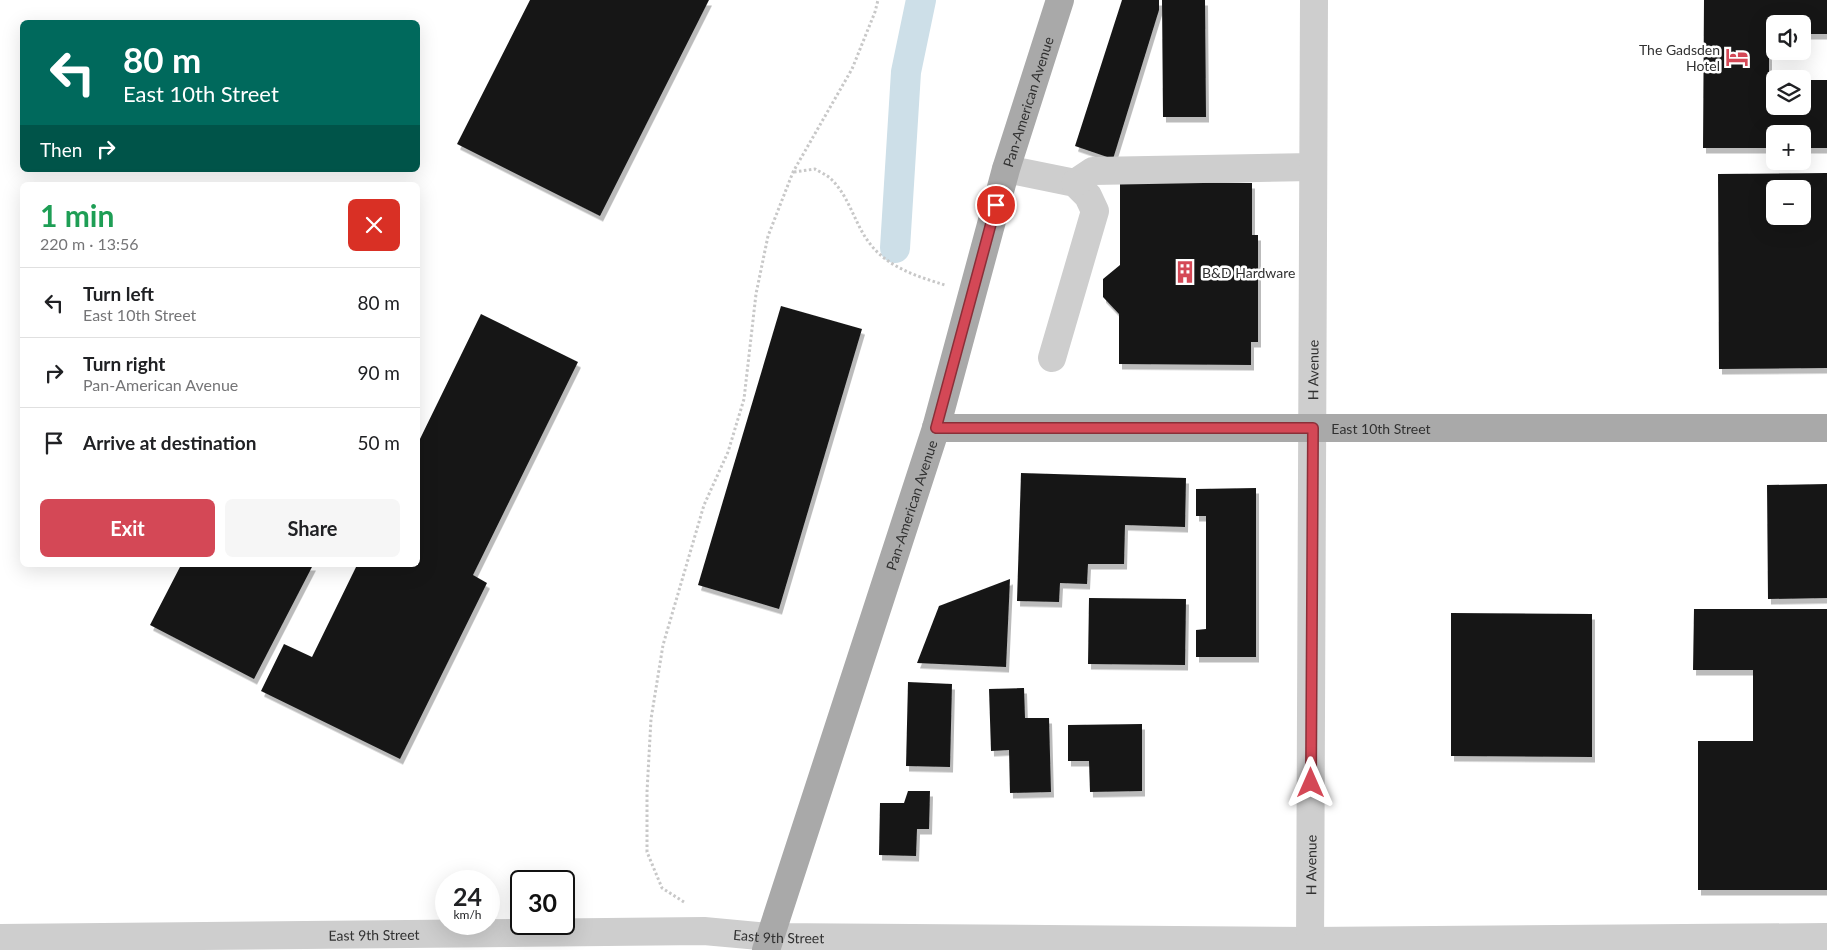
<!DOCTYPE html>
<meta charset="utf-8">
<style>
body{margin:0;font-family:Lato,sans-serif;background:#f6f6f6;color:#202124;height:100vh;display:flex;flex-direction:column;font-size:19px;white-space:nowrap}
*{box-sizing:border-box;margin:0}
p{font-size:16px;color:#757577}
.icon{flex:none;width:28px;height:28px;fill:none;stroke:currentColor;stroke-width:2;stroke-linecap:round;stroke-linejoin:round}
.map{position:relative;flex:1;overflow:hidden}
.side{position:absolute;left:20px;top:182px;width:400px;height:385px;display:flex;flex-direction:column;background:#fff;border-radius:8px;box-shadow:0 5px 20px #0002}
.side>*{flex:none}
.banner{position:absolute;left:20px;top:20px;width:400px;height:152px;border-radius:8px;box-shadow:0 5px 20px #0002;background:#00695c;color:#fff;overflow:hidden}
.fabs{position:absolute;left:1766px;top:15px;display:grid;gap:10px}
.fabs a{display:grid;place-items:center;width:45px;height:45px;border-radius:8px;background:#fff;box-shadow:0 5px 20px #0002;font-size:25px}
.speed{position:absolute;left:435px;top:870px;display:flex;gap:10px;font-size:25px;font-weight:700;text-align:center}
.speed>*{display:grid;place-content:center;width:65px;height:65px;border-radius:50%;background:#fff;box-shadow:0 5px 20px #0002;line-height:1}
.speed small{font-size:12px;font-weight:400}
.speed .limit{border:2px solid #111;border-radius:8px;background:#fff;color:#111}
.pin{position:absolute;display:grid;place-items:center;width:42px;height:42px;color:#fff;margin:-21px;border:2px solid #fff;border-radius:50%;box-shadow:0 1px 5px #0007}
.me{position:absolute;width:55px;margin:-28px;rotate:0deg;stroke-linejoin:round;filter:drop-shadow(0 0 4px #0008)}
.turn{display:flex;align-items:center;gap:18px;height:105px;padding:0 20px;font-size:22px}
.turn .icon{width:65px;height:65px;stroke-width:2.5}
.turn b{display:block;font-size:35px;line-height:42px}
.then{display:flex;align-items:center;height:48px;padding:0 20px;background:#0003;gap:10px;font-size:19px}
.round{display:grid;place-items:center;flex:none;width:52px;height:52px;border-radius:8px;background:#f6f6f6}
.overview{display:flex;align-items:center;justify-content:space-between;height:85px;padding:0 20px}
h1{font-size:30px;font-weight:700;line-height:38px;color:#1e9e55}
.button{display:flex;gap:10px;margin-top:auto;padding:10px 20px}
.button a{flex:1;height:58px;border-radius:8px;background:#d44856;color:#fff;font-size:20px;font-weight:700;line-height:58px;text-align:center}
.button a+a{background:#f6f6f6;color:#202124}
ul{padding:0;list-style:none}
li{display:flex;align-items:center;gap:15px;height:70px;padding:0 20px;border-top:1px solid #e0e0e0}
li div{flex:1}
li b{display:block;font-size:19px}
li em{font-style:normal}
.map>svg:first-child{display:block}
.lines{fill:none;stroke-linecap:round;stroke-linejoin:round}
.canal{stroke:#cddfe8;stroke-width:30}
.building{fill:#181818;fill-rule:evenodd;filter:url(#shadow)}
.path{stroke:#c8c8c8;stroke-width:3;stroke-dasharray:2.5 2.5;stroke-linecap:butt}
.minor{stroke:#cecece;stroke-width:28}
.major{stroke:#a9a9a9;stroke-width:28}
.route-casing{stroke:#8a2f38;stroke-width:12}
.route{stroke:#d44856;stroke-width:9}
.labels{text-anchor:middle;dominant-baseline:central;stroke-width:5;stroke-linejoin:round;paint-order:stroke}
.poi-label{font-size:14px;fill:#313131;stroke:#fff;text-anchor:end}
.street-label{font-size:14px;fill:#313131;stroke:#fff}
</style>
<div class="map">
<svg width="1827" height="950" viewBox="0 0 1827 950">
<defs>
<filter id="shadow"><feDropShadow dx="3" dy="5.5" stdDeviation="0" flood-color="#0004"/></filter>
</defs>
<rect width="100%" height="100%" fill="#fff"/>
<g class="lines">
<path class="canal" d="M895 248 906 72 921 0"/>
</g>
<path class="building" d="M530 0H709L600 216 457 144Z
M1122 0H1159V10L1113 159 1075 146Z
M1162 0H1205L1206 117H1163Z
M1704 0H1827V34H1802V24H1775V34H1769V80H1775V106H1802V80H1827V148H1802V134H1775V148H1703Z
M1827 173V368L1719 369 1718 174ZM1775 189H1802V216H1775Z
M1120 182 1252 183V235H1258V342H1251V365L1119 364V314L1103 297V279L1120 265Z
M781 306 862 329 779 609 698 585Z
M481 314 578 362 473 575 487 583 400 759 261 691 284 644 312 657 357 565H418V443Z
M1021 473 1186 478 1185 527 1125 525 1124 564H1088L1087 584 1060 583 1059 602 1017 601Z
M1827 484V598L1768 599 1767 485Z
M1256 488V657H1196V630L1206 629V516H1196V489Z
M181 565H313L254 679 150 625Z
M1010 579 1006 667 917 663 939 606Z
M1089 598 1186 599 1185 665 1088 664Z
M1694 609H1827V890H1698V741H1753V670H1693Z
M1451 613 1592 614V757L1451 756Z
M908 682 952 684 950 767 906 766Z
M1024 688 1025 718H1049L1051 792 1010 793 1009 750 991 751 989 689Z
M1142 724V791L1090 792 1089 761H1068V725Z
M908 791H930L929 829H917L916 856 879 855 880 803H904Z"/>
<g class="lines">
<path class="path" d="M794 172 815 169C820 172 827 175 831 179 850 197 855 226 871 245 889 268 919 277 945 285
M684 902 662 888 647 852V792L651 719 663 645 704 505 728 452 744 399 756 294 768 236 793 172 852 69 875 12 878 0"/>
<g class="minor">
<path d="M1006 169 1075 183 1088 196 1095 211 1052 358"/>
<path d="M1075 183 1093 171 1313 167"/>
<path id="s1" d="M0 938 704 931 770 937 1310 941 1827 937"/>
<path id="s2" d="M1310 950 1314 0"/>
</g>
<g class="major">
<path id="s3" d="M936 428H1827"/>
<path id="s4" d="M766 950 936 428 1006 169 1060 0"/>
</g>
</g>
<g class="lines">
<defs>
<path id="route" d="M996 205 936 428H1313L1311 783"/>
</defs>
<use href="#route" class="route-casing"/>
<use href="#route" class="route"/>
</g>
<defs>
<symbol id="hotel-bare" viewBox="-9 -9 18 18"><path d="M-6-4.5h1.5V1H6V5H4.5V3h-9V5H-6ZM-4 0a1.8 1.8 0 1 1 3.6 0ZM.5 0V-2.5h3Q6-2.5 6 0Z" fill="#d44856" stroke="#fff" stroke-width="2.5" paint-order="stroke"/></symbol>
<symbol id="building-bare" viewBox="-9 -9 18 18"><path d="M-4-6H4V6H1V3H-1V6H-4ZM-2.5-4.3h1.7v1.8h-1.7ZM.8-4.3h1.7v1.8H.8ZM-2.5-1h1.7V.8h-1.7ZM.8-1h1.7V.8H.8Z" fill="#d44856" stroke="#fff" stroke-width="2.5" paint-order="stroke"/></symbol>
</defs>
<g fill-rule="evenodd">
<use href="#hotel-bare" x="1721" y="41" width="32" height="32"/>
<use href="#building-bare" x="1169" y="256" width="32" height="32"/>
</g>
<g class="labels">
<g class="poi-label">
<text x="1720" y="49">The Gadsden<tspan x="1720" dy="16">Hotel</tspan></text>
<text x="1202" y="272" text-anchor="start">B&amp;D Hardware</text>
</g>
<g class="street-label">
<text stroke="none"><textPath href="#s4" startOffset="888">Pan-American Avenue</textPath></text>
<text stroke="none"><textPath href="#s2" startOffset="580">H Avenue</textPath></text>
<text stroke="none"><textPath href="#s3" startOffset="445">East 10th Street</textPath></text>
<text stroke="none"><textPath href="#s4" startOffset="468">Pan-American Avenue</textPath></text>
<text stroke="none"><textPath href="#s2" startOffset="85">H Avenue</textPath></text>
<text stroke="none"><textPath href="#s1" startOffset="374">East 9th Street</textPath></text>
<text stroke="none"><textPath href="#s1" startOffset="779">East 9th Street</textPath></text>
</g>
</g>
</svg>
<div class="fabs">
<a><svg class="icon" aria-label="sound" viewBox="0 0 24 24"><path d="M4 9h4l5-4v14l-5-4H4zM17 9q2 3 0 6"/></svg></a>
<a><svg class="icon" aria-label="layers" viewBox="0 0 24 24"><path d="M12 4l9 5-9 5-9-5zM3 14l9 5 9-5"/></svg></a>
<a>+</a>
<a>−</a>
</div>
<div class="speed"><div>24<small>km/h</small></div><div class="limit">30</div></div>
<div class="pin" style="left:996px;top:205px;background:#d93025"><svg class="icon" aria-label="arrive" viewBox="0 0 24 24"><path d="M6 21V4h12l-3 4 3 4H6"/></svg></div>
<svg class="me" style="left:1311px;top:783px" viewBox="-20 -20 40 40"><path d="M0-17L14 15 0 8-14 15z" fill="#d44856" stroke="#fff" stroke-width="4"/></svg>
<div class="banner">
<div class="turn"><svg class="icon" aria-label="left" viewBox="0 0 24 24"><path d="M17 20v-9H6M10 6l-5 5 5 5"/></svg><div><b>80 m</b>East 10th Street</div></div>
<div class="then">Then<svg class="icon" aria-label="right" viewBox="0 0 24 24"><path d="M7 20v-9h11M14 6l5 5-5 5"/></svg></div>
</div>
<section class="side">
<div class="overview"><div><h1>1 min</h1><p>220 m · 13:56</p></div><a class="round" style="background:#d93025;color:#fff"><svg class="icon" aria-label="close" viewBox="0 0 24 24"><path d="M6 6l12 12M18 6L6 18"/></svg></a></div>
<ul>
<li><svg class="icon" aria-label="left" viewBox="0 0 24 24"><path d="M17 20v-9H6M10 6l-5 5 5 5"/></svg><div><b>Turn left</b><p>East 10th Street</p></div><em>80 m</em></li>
<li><svg class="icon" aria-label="right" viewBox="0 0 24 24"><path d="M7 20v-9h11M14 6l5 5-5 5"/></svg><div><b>Turn right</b><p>Pan-American Avenue</p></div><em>90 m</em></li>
<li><svg class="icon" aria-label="arrive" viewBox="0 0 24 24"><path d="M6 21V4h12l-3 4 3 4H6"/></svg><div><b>Arrive at destination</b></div><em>50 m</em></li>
</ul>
<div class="button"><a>Exit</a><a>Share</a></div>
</section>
</div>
